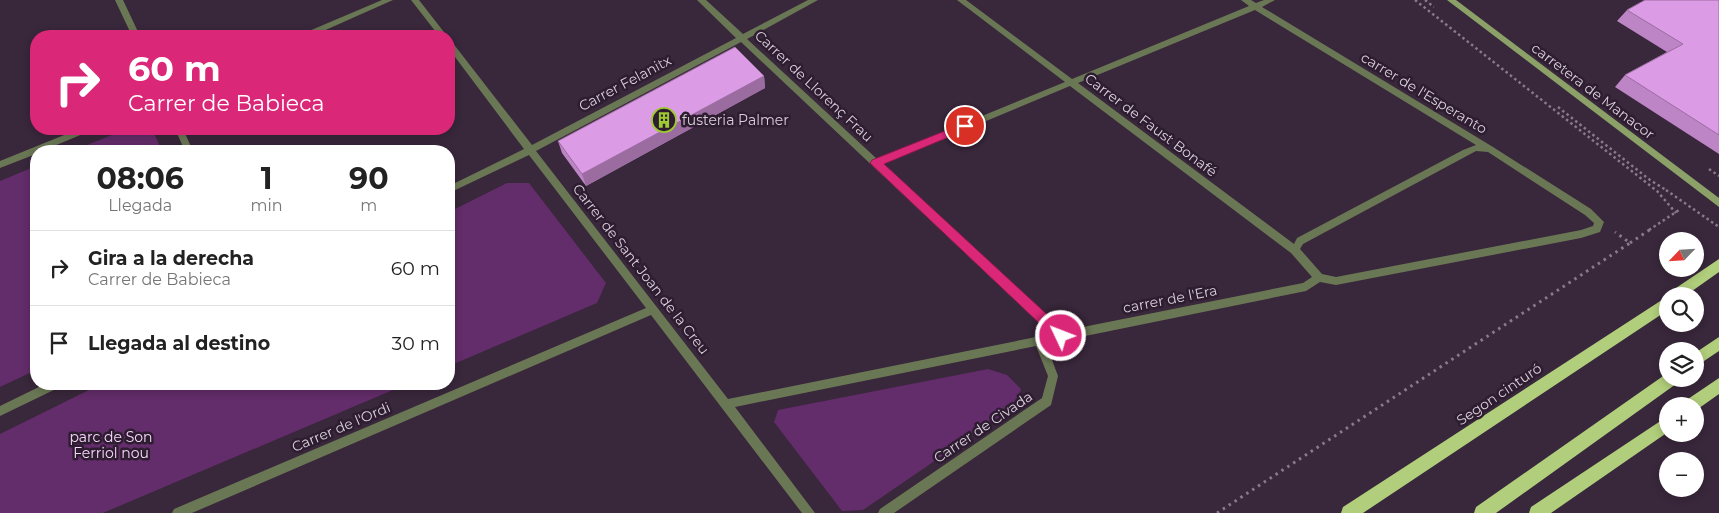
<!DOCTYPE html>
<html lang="es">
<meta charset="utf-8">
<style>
body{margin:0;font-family:Montserrat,sans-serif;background:#f6f6f6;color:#222;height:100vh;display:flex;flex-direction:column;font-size:19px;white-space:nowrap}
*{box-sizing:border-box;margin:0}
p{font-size:16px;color:#767676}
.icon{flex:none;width:28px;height:28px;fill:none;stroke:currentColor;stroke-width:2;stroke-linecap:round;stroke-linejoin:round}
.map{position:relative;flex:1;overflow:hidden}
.panel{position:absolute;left:30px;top:145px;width:425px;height:245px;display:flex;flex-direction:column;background:#fff;border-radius:20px;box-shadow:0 2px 8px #0003}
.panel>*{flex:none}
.top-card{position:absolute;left:30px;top:30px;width:425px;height:105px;border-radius:20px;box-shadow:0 2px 8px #0003;background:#db2777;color:#fff;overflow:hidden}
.needle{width:32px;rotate:245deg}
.buttons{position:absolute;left:1659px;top:232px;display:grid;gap:10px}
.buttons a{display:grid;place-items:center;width:45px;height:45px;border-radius:50%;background:#fff;box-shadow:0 2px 8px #0003;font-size:25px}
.pin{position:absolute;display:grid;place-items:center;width:42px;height:42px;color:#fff;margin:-21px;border:2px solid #fff;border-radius:50%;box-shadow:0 1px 5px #0007}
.me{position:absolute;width:55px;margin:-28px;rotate:313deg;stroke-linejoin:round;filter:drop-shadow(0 0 4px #0008)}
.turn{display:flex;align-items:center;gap:18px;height:105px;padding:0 15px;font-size:22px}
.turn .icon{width:65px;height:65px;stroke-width:2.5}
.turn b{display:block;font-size:35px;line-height:42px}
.eta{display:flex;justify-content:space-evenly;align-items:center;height:85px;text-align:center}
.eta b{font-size:30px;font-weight:700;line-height:35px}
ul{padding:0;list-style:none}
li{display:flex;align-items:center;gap:15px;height:75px;padding:0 15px;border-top:1px solid #e0e0e0}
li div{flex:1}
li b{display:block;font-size:19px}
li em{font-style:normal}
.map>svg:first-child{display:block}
.green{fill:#632c6a}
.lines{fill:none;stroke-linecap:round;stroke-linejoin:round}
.path-far1{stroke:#897a8b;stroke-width:2.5;stroke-dasharray:2.5 3;stroke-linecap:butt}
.path{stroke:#897a8b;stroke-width:3;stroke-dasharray:2.5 4.5;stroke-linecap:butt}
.minor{fill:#6a7754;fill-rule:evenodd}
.secondary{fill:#8ba167;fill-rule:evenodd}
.trunk{fill:#b0ce7b;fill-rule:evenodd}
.path-bridge{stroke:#897a8b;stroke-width:2.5;stroke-dasharray:2.5 3;stroke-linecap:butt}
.wall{fill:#bd85c5}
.shaded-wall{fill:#9a6ca0}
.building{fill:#dc9be5;stroke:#9a6ca0}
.route{fill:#db2777;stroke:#8e194d}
.labels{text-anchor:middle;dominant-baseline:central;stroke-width:5;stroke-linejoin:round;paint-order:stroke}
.street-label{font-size:14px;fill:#dacedb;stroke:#2e1d31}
.poi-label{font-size:14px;fill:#dacedb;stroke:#2e1d31;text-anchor:start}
.park-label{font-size:14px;fill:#f8d7fc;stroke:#2e1d31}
</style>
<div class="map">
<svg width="1719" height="513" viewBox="0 0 1719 513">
<rect width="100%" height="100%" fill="#39273b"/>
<path class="green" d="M127 129 153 131 162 151H72Z
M36 166V370L0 387V181Z
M507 183H529L606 283 597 303 449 366V212Z
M988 369 1007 375 1021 389 1015 406 863 510 842 511 774 422 778 410Z
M101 384H407L103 513H0V434Z"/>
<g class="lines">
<path class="path-far1" d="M1415 0 1657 191 1676 213
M1425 0 1434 7
M1558 107 1650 180 1666 190
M1709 169 1719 176
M1649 230 1679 210"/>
<path class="path" d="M1630 243 1651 229
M1217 513 1630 243 1615 232"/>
<path class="minor" d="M115 0H123L140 36H132Z
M382 0H393L312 36H301L302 34Z
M411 0H419L447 36H439Z
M697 0H706L743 34 808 0H818L747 39 877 159 1065 82 957 0H966L1072 79 1249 6 1241 0H1251L1256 3 1264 0H1275L1262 7 1493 147 1591 209 1604 222 1600 232 1581 238 1336 285 1320 282 1306 291 1046 344 1058 376 1051 405 894 513H878L880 509 1042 398 1048 376 1036 346 735 407 815 513H802L651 315 192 513H172L174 509 646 308 529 155 449 193V186L524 149 449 49V41L452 42 532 145 736 38ZM1255 10 1476 145 1463 150 1297 238 1294 244 1078 83ZM741 42 1051 334 728 399 536 151ZM1070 86 1291 253 1312 277 1303 283 1063 331 883 164ZM1476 151 1488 152 1585 215 1594 223 1593 226 1581 230 1336 277 1322 274 1300 249 1303 244Z
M79 129H91L90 131 42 151H36V154L0 168V161Z
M175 129H183L193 151H185Z
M45 384H62L60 387 0 416V406Z"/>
<path class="secondary" d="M1447 0H1456L1719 198V207Z"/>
<path class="trunk" d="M1719 259V272L1685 296H1668L1670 292Z
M1668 296V310L1363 513H1341L1343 507Z
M1719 337V351L1695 367V353Z
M1666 374H1668V379H1678L1676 384 1496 513H1474L1476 507Z
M1719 378V394L1695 411V406H1682L1685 401Z
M1668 416V432L1551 513H1529L1531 507Z"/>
<path class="path-bridge" d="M1666 190 1719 227"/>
</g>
<path class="wall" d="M1719 0V154L1615 87 1625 75 1667 52 1617 21 1627 10Z
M764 76 765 88 586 186 562 153 558 141Z"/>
<path class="shaded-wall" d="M764 76 765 88 586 186 582 174Z"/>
<path class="building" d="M1645 0H1719V135L1625 75 1683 44 1627 10Z
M735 47 764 76 582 174 558 141Z"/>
<path class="route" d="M965 123 970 126 968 129 884 164 1066 332 1067 336 1066 340H1057L870 163 872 160Z"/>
<defs>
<symbol id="building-ring" viewBox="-11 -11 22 22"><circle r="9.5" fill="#2e1d31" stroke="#9dca30" stroke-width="1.5"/><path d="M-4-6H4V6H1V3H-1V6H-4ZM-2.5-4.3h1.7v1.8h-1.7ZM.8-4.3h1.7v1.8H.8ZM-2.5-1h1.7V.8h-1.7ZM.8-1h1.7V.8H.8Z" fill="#9dca30"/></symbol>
</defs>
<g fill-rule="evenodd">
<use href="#building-ring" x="650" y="106" width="28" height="28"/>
</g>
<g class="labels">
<g class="street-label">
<text transform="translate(625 83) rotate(-28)">Carrer Felanitx</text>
<text transform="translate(814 86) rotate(43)">Carrer de Llorenç Frau</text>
<text transform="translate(1593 91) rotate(37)">carretera de Manacor</text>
<text transform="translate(1424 93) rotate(31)">carrer de l'Esperanto</text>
<text transform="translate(1151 125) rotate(37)">Carrer de Faust Bonafé</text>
<text transform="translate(641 269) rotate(52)">Carrer de Sant Joan de la Creu</text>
<text transform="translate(1170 299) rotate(-11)">carrer de l'Era</text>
<text transform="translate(1499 394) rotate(-34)">Segon cinturó</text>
<text transform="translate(341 427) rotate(-23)">Carrer de l'Ordi</text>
<text transform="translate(983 427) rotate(-34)">Carrer de Civada</text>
</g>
<g class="poi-label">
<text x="682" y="120">fusteria Palmer</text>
</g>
<g class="park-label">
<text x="111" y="437">parc de Son<tspan x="111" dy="16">Ferriol nou</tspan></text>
</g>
</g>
</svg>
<div class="buttons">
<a><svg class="needle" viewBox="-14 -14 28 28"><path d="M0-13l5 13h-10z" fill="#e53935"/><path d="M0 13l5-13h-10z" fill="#767676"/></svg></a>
<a><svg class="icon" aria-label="search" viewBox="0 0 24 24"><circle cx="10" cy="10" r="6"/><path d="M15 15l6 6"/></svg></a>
<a><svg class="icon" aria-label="layers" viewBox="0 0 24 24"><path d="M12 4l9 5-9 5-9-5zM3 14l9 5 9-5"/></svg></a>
<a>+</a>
<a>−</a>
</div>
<div class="pin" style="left:965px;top:126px;background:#d93025"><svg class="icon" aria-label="arrive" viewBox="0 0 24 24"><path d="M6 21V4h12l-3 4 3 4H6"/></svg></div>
<svg class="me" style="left:1061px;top:336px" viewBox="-20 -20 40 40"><circle r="17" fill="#db2777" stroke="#fff" stroke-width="3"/><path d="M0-11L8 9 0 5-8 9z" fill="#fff"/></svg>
<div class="top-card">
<div class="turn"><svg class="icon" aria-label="right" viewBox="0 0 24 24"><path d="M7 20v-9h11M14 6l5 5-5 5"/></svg><div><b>60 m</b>Carrer de Babieca</div></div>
</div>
<section class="panel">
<div class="eta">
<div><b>08:06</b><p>Llegada</p></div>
<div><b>1</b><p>min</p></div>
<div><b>90</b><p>m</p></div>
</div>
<ul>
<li><svg class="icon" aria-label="right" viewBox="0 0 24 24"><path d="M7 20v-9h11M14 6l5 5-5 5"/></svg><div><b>Gira a la derecha</b><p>Carrer de Babieca</p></div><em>60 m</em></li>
<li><svg class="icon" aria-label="arrive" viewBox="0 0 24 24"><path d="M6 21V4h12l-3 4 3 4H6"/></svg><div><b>Llegada al destino</b></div><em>30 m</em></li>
</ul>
</section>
</div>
